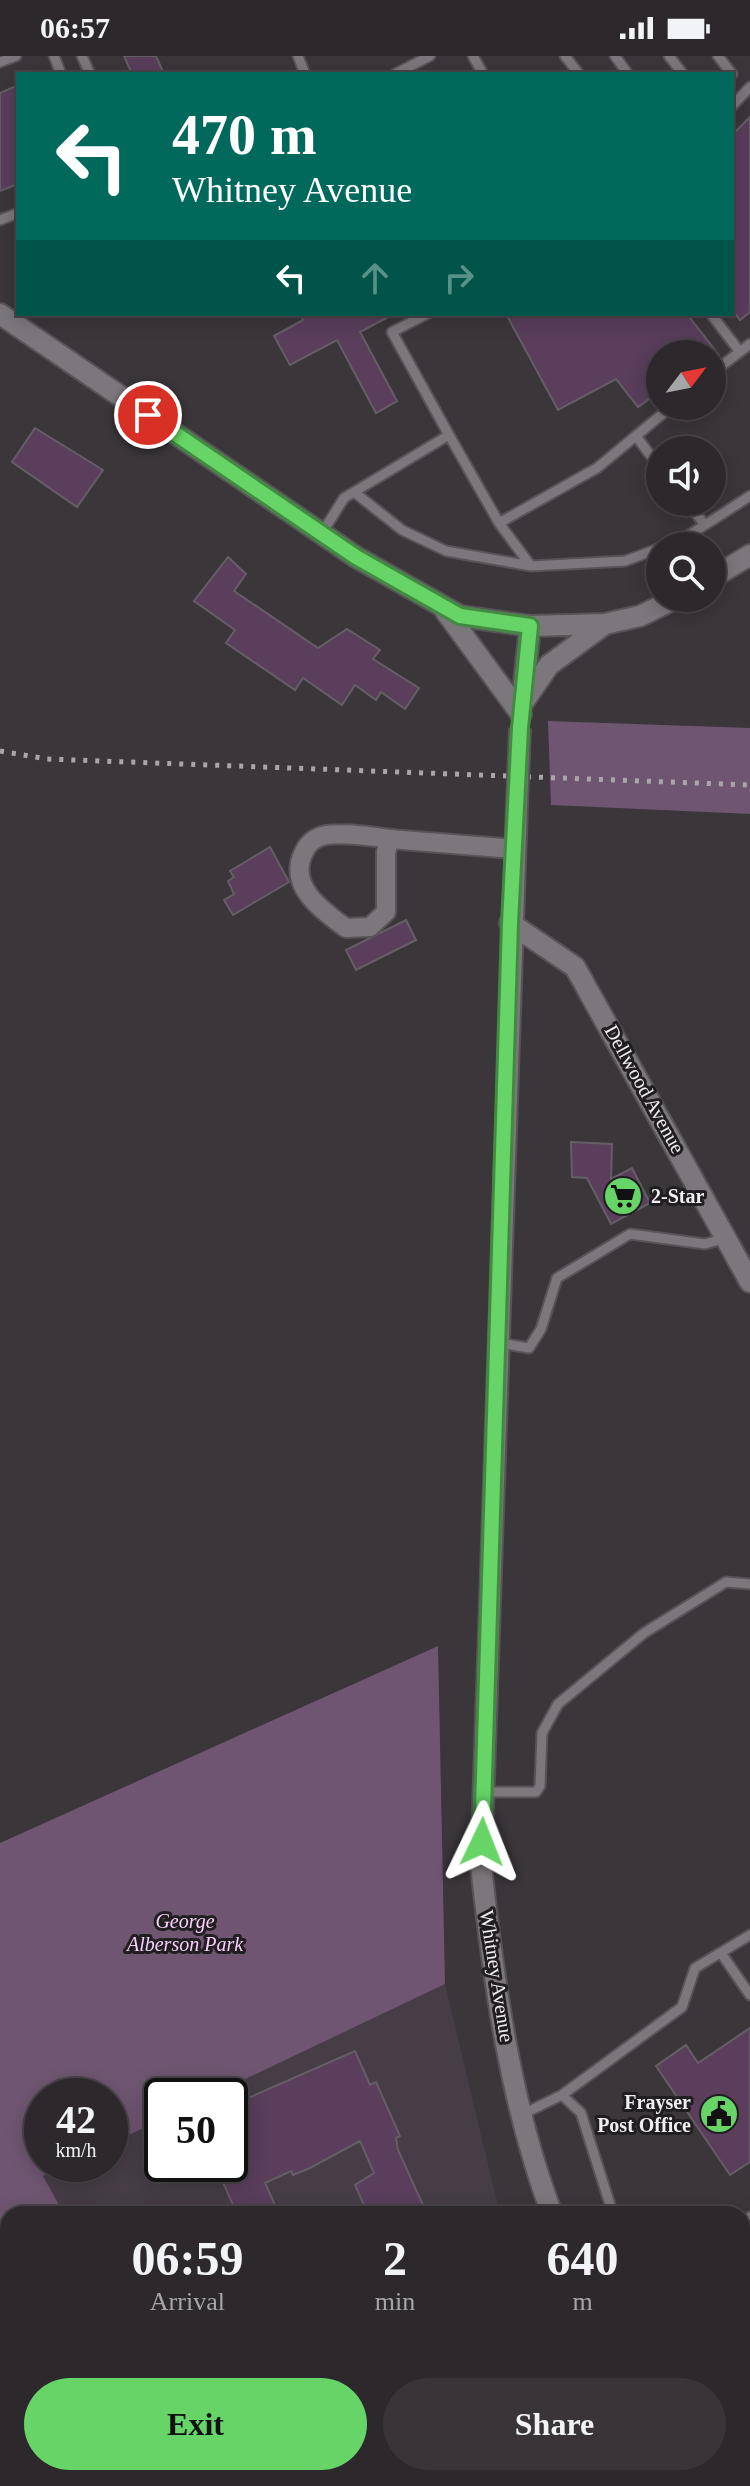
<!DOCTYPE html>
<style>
body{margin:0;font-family:"Times New Roman",serif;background:#383438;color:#f1f3f6;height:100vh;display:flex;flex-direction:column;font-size:30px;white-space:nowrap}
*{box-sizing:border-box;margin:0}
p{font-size:26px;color:#a6a6a9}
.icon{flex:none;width:44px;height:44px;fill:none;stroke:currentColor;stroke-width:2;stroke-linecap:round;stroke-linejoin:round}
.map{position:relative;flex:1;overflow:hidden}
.side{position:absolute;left:0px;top:2150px;width:750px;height:280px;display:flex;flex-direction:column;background:#2c282c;border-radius:24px 24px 0 0;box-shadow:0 4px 20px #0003,0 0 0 2px #484448}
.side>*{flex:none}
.top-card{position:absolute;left:16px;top:16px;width:718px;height:244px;border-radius:0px;box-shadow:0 4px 20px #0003,0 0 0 2px #484448;background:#00695c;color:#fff;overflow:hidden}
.needle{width:52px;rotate:58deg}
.controls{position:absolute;left:646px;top:284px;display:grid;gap:16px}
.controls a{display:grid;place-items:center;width:80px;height:80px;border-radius:50%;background:#2c282c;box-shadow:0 4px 20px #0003,0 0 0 2px #484448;font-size:40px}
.speed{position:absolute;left:24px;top:2022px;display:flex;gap:16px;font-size:40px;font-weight:700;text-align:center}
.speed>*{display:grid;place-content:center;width:104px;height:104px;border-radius:50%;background:#2c282c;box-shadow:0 4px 20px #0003,0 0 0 2px #484448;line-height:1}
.speed small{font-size:20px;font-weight:400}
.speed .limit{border:4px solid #111;border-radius:12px;background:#fff;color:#111}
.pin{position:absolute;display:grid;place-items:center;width:68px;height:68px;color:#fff;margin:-34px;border:4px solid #fff;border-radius:50%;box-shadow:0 2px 8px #0007}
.me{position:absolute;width:88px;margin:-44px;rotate:2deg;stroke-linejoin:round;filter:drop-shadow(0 0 6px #0008)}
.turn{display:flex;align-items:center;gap:28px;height:168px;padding:0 24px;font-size:36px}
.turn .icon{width:104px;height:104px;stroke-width:2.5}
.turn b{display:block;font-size:56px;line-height:68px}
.lanes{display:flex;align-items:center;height:76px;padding:0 24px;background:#0003;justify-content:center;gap:40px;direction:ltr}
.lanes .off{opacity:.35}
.eta{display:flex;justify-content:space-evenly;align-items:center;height:136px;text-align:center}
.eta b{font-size:48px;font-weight:700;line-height:56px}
.primary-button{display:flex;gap:16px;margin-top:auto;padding:16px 24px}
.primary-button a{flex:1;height:92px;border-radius:48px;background:#66d466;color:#111;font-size:32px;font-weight:700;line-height:92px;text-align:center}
.primary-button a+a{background:#383438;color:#f1f3f6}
.status{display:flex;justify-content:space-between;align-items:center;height:56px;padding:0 40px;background:#2c282c;direction:ltr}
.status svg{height:22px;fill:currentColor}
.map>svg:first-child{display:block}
.built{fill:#463d46}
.green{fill:#6f5571}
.building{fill:#5a3e5c;stroke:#645f64;stroke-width:2}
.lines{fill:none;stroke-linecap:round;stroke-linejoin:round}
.service-casing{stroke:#575357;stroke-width:13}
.minor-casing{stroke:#575357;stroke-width:22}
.tertiary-casing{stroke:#575357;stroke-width:24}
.secondary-casing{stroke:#575357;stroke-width:24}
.service{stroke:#7c777c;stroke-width:9}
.minor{stroke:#7c777c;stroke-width:18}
.tertiary{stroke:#7c777c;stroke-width:20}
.secondary{stroke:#7c777c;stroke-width:20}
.rail{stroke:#a9a6a9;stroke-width:5;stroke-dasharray:4 8;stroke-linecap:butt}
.secondary-bridge-casing{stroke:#575357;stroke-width:24;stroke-linecap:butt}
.secondary-bridge{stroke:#7c777c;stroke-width:20}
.route-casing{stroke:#428a42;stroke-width:20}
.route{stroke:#66d466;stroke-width:14}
.labels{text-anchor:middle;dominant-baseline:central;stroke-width:6;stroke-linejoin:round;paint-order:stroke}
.street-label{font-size:20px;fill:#f1eef1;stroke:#201e20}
.poi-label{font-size:20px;font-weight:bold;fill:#f1eef1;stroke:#201e20;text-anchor:start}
.park-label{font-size:20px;font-style:italic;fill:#f7cffa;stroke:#201e20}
</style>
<div class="status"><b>06:57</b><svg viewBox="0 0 49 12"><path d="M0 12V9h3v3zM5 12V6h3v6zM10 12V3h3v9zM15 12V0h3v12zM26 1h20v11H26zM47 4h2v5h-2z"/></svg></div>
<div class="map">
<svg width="750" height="2430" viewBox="0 0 750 2430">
<rect width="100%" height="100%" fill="#3a363a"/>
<path class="built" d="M445 1928 500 2158H64L43 2120 67 2108H110V2088L162 2063V2108H230V2040H210Z
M207 2422H409L396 2430H211Z"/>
<path class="green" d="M548 665 750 672V758L551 749Z
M438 1590 445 1928 210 2040H162V2063L110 2088V2040H42V2108H67L43 2120 64 2158H8V2422H207L211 2430H0V1787Z"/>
<path class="building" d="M124 0H156L164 18H132Z
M18 29V128L0 135V37Z
M750 61V256L740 264 732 254V79Z
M300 258H394L360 276 397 345 376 357 337 284 290 309 274 280 303 264Z
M506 258H687L718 298H660V335L638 351 616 323 558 354Z
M35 372 103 414 77 451 12 406Z
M228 501 246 518 234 535 318 592 347 573 380 594 373 603 419 632 405 653 381 636 376 644 355 629 342 649 303 622 295 634 226 587 235 574 194 545Z
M270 791 289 826 233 859 224 844 234 838 228 825 234 821 230 815Z
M406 864 416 884 356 914 346 894Z
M571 1086 612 1088 611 1123 632 1112 650 1147 611 1168 587 1122 572 1121Z
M750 1972V2106L730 2119 656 2010 686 1989 698 2007Z
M355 1995 370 2029 376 2026 400 2080 396 2082 398 2094 427 2158H368L355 2129 374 2117 360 2085 310 2112 293 2119 291 2115 265 2127 279 2158H237L215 2108H230V2050Z"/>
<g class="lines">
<defs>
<path id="service" d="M54 0 61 18
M82 0 90 18
M298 0 305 18
M473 0 483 18
M565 0 579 18
M615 0 628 18
M669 0 683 18
M718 0 732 18
M0 6 16 0
M395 18 430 0
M732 50 750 31
M0 164 18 157
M427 258 392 276 449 379
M711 258 740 296
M712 317 750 288
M636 380 660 412
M354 436 402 474 446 495 531 510
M687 446 705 469
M499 467 531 510 625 505 660 492
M322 477 344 442 449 379 499 467 597 412 672 350
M664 490 683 483 750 440
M500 1287 529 1292 541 1273 557 1222 630 1178 705 1188 726 1182
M483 1736H536L540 1730 542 1677 558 1648 644 1577 726 1526 750 1528
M721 1897 750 1939
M562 2039 581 2057 613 2158
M523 2058 562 2039 682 1951 695 1912 750 1879
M742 2169 750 2161
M236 2422 239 2430
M346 2422 349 2430
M282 2430 303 2422"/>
<path id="minor" d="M390 783 386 796V856L370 871 346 872C323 855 288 831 303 798 307 788 315 781 326 779 350 776 377 782 402 784L515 793"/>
<path id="tertiary" d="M510 867 575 911 750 1226
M742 2243 750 2237
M443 2430 457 2422"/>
<path id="secondary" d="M0 258 356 501 460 560 530 570 605 568 640 560 677 542
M712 522 750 499
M446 556 521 658
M523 638 530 570
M522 648 549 609 605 568
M517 748 481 1810C494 1927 510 2047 552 2158
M678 2422 684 2430"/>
</defs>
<use href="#service" class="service-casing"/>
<use href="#minor" class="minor-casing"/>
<use href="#tertiary" class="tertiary-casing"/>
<use href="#secondary" class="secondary-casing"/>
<use href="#service" class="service"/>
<use href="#minor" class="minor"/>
<use href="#tertiary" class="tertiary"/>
<use href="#secondary" class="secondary"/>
<path class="rail" d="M0 695 47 703 750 729"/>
<defs>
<path id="secondary-bridge" d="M517 748 520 672"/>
</defs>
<use href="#secondary-bridge" class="secondary-bridge-casing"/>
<use href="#secondary-bridge" class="secondary-bridge"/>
</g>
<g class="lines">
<defs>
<path id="route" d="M148 359 356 501 460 560 530 570 520 672 510 867 482 1786"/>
</defs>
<use href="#route" class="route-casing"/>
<use href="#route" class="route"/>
</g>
<defs>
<symbol id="supermarket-disc" viewBox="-11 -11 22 22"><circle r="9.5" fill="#66d466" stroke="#201e20"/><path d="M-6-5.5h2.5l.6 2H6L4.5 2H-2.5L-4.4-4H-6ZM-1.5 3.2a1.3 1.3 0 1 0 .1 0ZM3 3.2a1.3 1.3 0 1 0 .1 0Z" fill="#111"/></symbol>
<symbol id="civic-disc" viewBox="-11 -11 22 22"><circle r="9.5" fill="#66d466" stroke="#201e20"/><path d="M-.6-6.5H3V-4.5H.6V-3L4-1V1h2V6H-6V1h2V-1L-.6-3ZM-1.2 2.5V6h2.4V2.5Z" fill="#111"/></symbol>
</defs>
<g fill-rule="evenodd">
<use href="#supermarket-disc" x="601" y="1118" width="44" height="44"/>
<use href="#civic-disc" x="697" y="2036" width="44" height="44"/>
</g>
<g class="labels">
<g class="street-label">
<text transform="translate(645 1033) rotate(61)">Dellwood Avenue</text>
<text transform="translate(497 1920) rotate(81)">Whitney Avenue</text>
</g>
<g class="poi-label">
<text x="651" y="1140">2-Star</text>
<text x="691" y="2046" text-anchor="end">Frayser<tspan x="691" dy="23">Post Office</tspan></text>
</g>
<g class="park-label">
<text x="185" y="1865">George<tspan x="185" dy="23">Alberson Park</tspan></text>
</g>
</g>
</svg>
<div class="controls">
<a><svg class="needle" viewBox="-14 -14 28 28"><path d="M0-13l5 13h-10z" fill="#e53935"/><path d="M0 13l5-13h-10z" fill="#a6a6a9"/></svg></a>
<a><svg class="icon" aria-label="sound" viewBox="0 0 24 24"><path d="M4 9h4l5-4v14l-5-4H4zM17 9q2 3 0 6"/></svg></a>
<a><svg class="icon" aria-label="search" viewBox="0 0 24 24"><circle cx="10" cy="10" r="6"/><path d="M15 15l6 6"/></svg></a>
</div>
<div class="speed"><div>42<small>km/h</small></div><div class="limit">50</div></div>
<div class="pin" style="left:148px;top:359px;background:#d93025"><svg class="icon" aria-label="arrive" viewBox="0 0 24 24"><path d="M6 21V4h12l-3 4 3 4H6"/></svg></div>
<svg class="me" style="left:482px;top:1786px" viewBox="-20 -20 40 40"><path d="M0-17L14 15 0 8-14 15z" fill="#66d466" stroke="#fff" stroke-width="4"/></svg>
<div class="top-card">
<div class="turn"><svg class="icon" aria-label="left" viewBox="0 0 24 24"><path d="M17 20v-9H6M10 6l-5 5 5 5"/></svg><div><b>470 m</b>Whitney Avenue</div></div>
<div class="lanes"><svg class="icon" aria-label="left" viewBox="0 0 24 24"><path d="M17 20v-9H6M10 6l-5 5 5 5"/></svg><svg class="icon off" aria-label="ahead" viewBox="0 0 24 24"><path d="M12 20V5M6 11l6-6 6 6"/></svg><svg class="icon off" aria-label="right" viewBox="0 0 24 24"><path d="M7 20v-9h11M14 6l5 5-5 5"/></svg></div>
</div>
<section class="side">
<div class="eta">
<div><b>06:59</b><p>Arrival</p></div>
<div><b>2</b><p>min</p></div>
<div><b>640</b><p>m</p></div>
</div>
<div class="primary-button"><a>Exit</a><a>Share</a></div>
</section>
</div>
